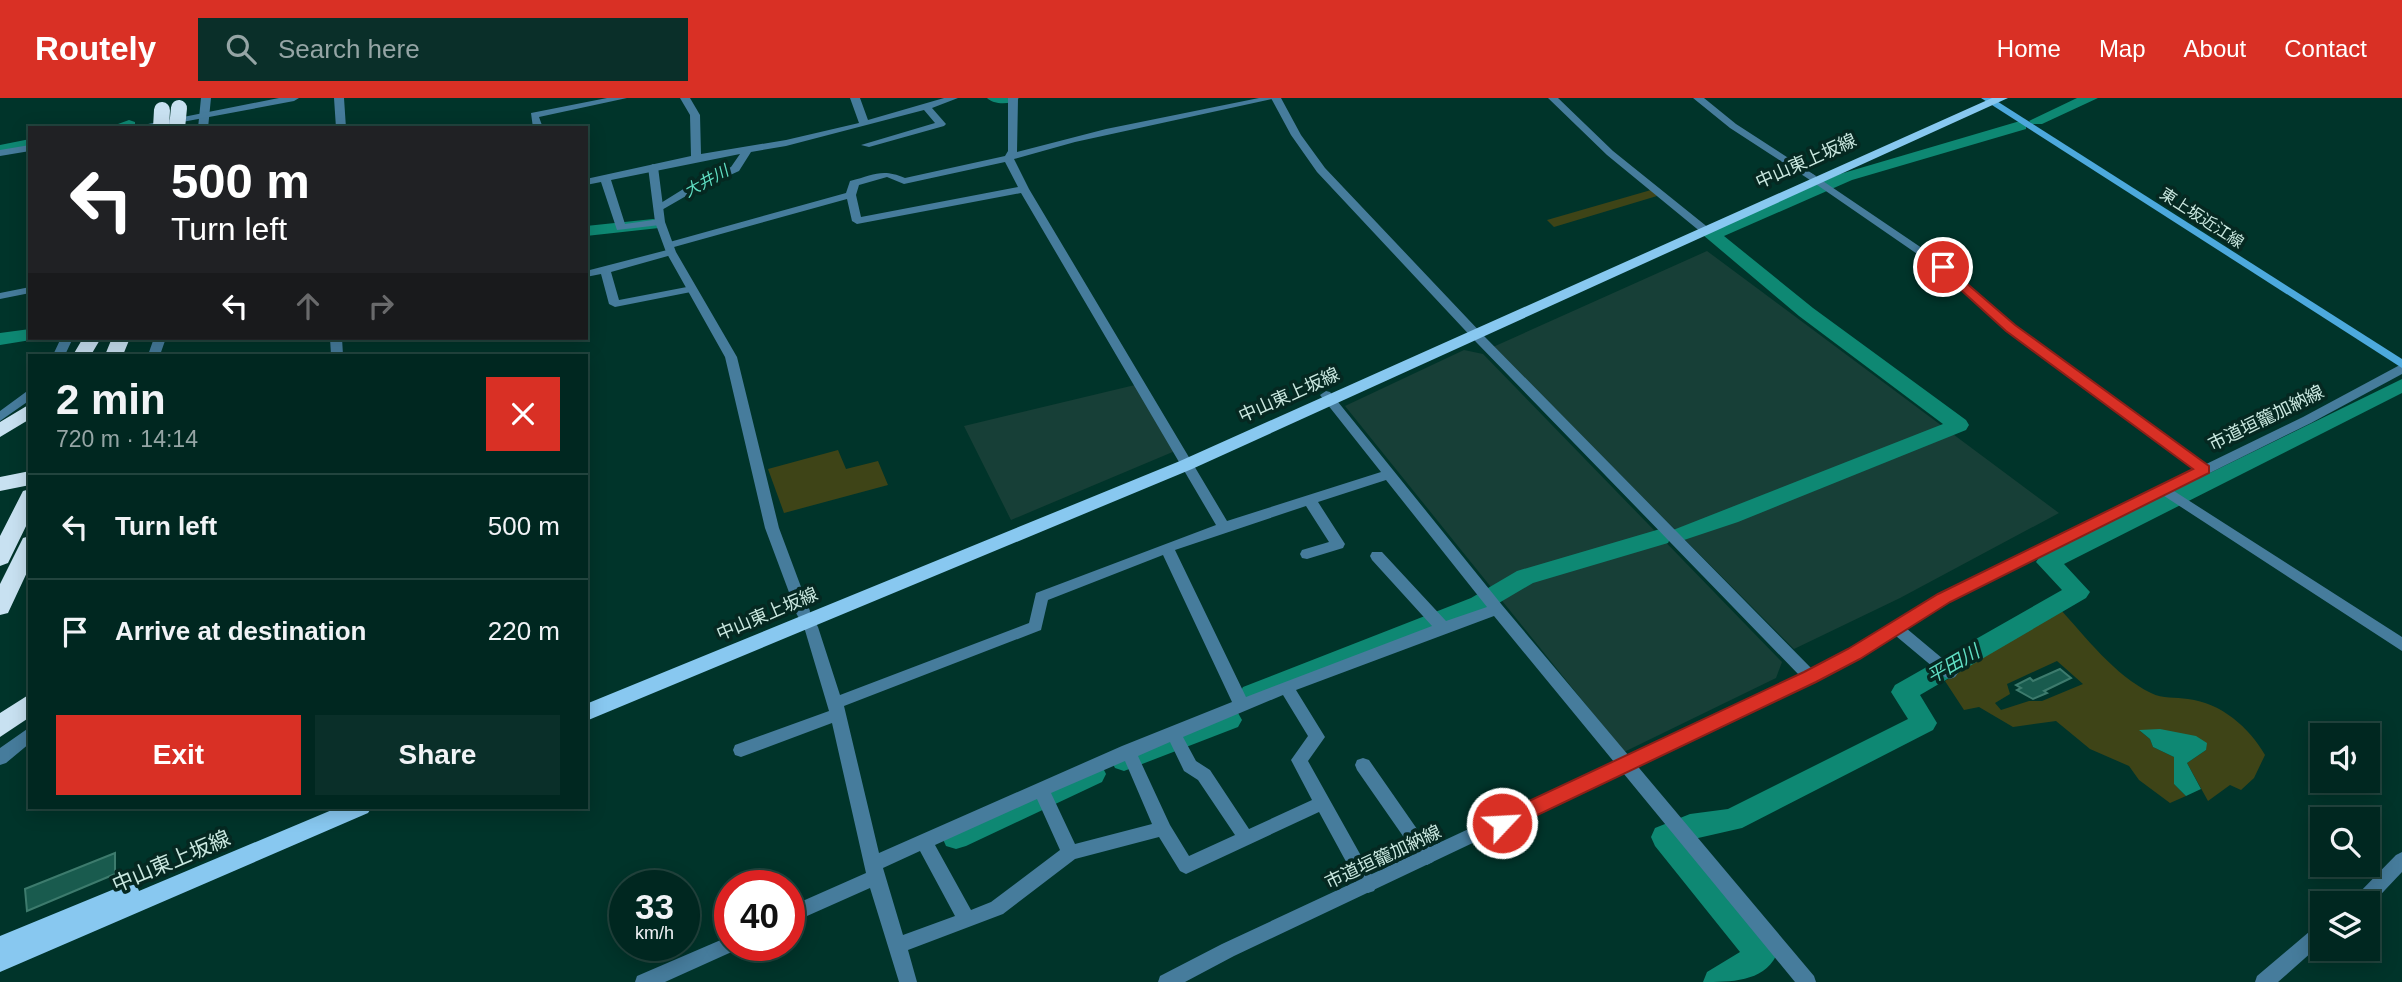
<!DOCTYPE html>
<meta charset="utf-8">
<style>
body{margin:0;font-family:Helvetica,"Noto Sans JP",sans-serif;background:#0a2f29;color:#f1f3f6;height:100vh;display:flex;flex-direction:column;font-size:26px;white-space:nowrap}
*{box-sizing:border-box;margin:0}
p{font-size:23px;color:#95a5a5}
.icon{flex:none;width:38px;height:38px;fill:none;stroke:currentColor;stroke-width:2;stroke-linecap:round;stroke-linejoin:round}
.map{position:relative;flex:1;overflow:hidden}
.panel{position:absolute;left:28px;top:256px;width:560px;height:455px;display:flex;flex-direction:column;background:#002720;border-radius:0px;box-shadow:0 4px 18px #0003,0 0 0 2px #22443e}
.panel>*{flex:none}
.top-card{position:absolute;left:28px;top:28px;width:560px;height:214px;border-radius:0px;box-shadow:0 4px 18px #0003,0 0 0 2px #22443e;background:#202124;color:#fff;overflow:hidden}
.fabs{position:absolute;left:2310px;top:625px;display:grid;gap:14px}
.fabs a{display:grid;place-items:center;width:70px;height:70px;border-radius:0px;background:#002720;box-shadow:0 4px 18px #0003,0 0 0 2px #22443e;font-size:35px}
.speed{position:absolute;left:609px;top:772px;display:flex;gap:14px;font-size:35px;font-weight:700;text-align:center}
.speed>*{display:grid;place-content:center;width:91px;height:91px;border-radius:50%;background:#002720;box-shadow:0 4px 18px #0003,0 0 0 2px #22443e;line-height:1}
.speed small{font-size:18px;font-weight:400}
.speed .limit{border:10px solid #d22;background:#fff;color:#111}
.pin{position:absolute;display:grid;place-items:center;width:60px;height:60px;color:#fff;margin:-30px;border:4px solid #fff;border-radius:50%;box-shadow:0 2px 7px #0007}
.me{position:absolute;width:77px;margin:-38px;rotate:65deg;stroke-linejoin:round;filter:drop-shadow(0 0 5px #0008)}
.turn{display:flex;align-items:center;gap:24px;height:147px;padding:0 28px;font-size:32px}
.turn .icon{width:91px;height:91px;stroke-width:2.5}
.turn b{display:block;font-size:49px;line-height:60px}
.lanes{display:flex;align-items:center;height:66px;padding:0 28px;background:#0003;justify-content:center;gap:35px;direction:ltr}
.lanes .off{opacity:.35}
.round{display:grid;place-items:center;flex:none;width:74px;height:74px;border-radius:0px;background:#0a2f29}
.head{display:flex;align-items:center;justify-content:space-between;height:119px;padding:0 28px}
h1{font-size:42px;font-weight:700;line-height:52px}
.cta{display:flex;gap:14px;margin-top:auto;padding:14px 28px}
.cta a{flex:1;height:80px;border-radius:0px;background:#d93025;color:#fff;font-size:28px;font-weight:700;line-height:80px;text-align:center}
.cta a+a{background:#0a2f29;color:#f1f3f6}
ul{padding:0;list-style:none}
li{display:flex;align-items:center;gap:21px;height:105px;padding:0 28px;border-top:2px solid #22443e}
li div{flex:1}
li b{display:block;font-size:26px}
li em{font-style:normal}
header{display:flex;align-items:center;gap:42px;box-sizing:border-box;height:98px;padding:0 35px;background:#d93025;color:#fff}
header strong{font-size:33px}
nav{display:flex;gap:38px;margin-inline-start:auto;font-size:24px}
.search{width:490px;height:63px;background:#0a2f29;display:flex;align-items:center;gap:18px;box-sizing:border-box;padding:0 24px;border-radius:0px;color:#95a5a5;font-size:26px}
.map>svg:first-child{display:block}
.built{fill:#173f37}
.green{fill:#3e4417;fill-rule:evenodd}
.water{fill:#0e8873}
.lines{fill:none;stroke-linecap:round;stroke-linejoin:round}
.river{fill:#0e8873;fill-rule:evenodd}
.building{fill:#195b4e;stroke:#3d7b6d;stroke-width:2}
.minor{fill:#467c9c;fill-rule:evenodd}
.tertiary{fill:#467c9c;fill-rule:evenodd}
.secondary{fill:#4da9dd;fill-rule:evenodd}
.primary{fill:#88c8f0;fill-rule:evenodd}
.motorway{fill:#c8e1f1;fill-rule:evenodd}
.motorway-bridge{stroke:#c8e1f1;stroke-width:16}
.route{fill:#d93025;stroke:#8d1f18;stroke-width:2}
.labels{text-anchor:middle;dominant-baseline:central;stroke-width:7;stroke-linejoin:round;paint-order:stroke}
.far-water-label{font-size:16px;font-style:italic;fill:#60dec3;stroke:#052821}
.far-street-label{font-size:16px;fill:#cae8e0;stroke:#052821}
.street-label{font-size:18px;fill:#cae8e0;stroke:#052821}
.water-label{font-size:19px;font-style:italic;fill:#60dec3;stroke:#052821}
.near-street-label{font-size:21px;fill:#cae8e0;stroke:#052821}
</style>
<header>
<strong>Routely</strong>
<div class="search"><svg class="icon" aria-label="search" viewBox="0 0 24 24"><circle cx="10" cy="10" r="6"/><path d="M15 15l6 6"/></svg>Search here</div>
<nav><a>Home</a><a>Map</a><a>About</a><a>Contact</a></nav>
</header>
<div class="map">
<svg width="2402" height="884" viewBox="0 0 2402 884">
<rect width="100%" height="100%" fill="#00342a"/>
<path class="built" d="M1707 153 2059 415 1900 500 1794 551 1493 249Z
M1464 252 1483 256 1782 564 1776 580 1624 654 1345 308Z
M1135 287 1175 353 1011 422 964 328Z"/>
<path class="green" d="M1651 92 1657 98 1554 129 1547 122Z
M838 352 846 371 878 363 888 387 784 415 768 371Z
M2059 510C2086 539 2114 577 2151 595 2163 601 2175 599 2188 601 2221 605 2249 629 2265 657L2254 680 2241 692 2230 687 2208 703 2187 665 2206 652 2140 633 2150 641 2153 649 2174 659V686L2186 698 2170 705 2139 682 2129 668 2090 651 2056 623 2013 629 1979 609 1964 612 1945 583ZM2057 563 2083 586 2042 603H2029L2001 612 1995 605 2010 596 2007 586Z"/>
<path class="water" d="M2160 631 2196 638 2207 645 2206 652 2187 665 2201 691 2186 698 2174 686V659L2153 649 2150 641 2139 632Z"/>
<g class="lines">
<path class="river" d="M987 0H1019C1012 7 994 7 987 0Z
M2077 0H2098L2042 26H2032L2029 23Z
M129 22 135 24V30H107Z
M2020 23 2026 25V31L1852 82 1724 138 1813 210 1966 322 1969 327 1966 332 1738 424 1678 444 1670 441 1668 445 1533 485 1487 512 1261 603 1252 606 1243 603 1239 596 1243 589 1471 500 1517 473 1660 431 1668 434 1943 326 1799 218 1703 137 1840 76Z
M30 41V51L0 57V47Z
M653 121 659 122 662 126 659 130 586 138V128Z
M30 231V240L37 241 0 247V235Z
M2402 281V295L2064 466 2090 494 2086 500 1920 597 1937 625 1933 632 1742 730 1685 743 1772 848 1776 858C1763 884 1730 884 1703 884L1707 874 1740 854 1655 748 1651 739 1655 730 1690 716 1728 711 1908 621 1891 594 1895 587 2062 492 2036 464 2040 458Z
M1229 612 1238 615 1242 622 1238 629 1124 673 1115 670 1111 662 1115 654Z
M1093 665 1102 668 1106 676 1102 684 966 748 956 751 946 748 942 739 946 730Z"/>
</g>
<path class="building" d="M2060 571 2071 580 2044 593 2047 595 2033 601 2017 592 2021 590 2016 587 2030 580 2033 583Z
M115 755V776L27 813 25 791Z"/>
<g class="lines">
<path class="minor" d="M201 0H211L208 30H198Z
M334 0H344L346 30H336Z
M607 0H627L539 19 543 30H533L531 15Z
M680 0H690L700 17 701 56 786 42 859 25 850 0H860L868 22 944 0H958L932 10 946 26 944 28 869 49 861 47 935 25 924 12 786 48 751 54 739 73 693 94 660 113 655 110 656 108 685 90 731 69 740 56 611 82 625 126 660 121 665 124 660 127 617 132 601 84 586 87V81L691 58 690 17Z
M1008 0H1018L1017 54 1106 31 1259 0H1277L1075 44 1014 61 1029 91 1227 423 1381 374 1320 297 1326 293 1330 294 1502 507 1814 878 1816 884H1795L1494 518 1296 592 1325 639 1308 663 1374 781 1377 787 1374 793 1368 795 1362 793 1319 714 1186 776 1180 773 1159 739 1075 761 1003 816 908 852 917 884H899L870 790 789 826V809L866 775 832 625 741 659 735 657 733 652 735 647 829 613 804 529 796 515 798 511H808L818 529 840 597 1029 525 1036 495 1216 427 1021 95 857 126 852 123 847 101 674 149H666L665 147 666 145 846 95 850 83C874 77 882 70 905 80L1005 58 1008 53ZM1005 64 1018 89 861 119 856 97 859 87 887 79 904 86ZM1386 382 1487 509 1446 523 1382 454H1372L1370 458 1372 462 1432 528 1246 599 1175 452 1306 408 1329 444 1302 452 1300 456 1302 460 1307 461 1343 450 1345 446 1318 404ZM1163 457 1232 604 1122 648 879 755 844 608 1041 532 1048 502ZM1283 597 1308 638 1291 662 1312 702 1249 731 1210 672 1196 663 1183 639ZM1170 644 1184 673 1198 682 1235 737 1189 758 1170 727 1138 658ZM1125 663 1152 726 1075 746 1051 695ZM1037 701 1060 752 991 804 971 812 935 747ZM920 753 955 818 903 837 883 770Z
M1548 0H1558L1613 53 1710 131V135H1702L1607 57Z
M1811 75 1947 167 2015 228 2209 369 2211 372 2209 375H2199L2007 232 1939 171 1807 80V76Z
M671 151 675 152V156L611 174 619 202 692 188 696 189V193L615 209 609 206 601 176 586 179V173Z
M30 189V195L0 201V195Z
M61 240H73L65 257H53Z
M154 240H166L160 257H148Z
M330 240H342L343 257H331Z
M30 291V302L0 323V313Z
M2163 386 2402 539V553L2158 394 2156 391Z
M1895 523 1900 525 1955 571 1958 575 1955 579 1950 581 1945 579 1890 533 1888 529 1890 525Z
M30 629V645L6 665 0 667V650Z
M1363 660 1369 662 1433 754 1436 759 1433 764 1427 767 1421 764 1357 672 1355 667 1357 662Z
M2402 754V774L2368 810V805H2352L2355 799 2396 757Z
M2322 826V845L2278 884H2255L2257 878 2316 828Z
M730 838V847H739L736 852 665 884H635L637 878Z"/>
<path class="tertiary" d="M279 0H299L294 3 150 30H128Z
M1271 0H1281L1301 37 1325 70 1485 239 1812 571 1849 552 1939 496 2303 319 2398 268 2402 267V276L2311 325 1949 504 1859 560 1815 583 1234 858 1185 884H1158L1160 878 1222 846 1799 577 1477 245 1317 74 1291 37Z
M1693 0H1704L1736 26 1816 78 1807 80 1730 30Z
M30 47V53L0 58V52Z
M653 66 658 69 665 124 676 154 737 259 779 430 810 513 808 517H798L796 513 765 430 725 259 666 154 655 124 648 69Z"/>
<path class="secondary" d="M1981 0H1992L2402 261V270Z"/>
<path class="primary" d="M1992 0H2008L1192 371 586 623V606L1180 363Z
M339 709H372L368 715 0 874V838L129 785 137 788 139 793Z"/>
<path class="motorway" d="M83 240H101L91 257H73Z
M112 240H130L123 257H105Z
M30 306V321L0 339V324Z
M30 373V387L0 393V379Z
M30 391V420L8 465 0 468V438L23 393Z
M30 438V468L8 515 0 517V486L23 440Z
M30 596V619L0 639V615Z"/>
<path class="motorway-bridge" d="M161 30 162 12
M177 30 179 10"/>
</g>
<path class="route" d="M1943 165 2015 227 2209 368V375L1950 504 1860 561 1816 584 1508 731H1495L1492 725 1495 719 1804 574 1848 551 1938 496 2193 371 2006 233 1939 172V166Z"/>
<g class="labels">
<g class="far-water-label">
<text transform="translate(706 83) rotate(-29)">大井川</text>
</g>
<g class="far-street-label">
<text transform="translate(2202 120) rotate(33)">東上坂近江線</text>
</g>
<g class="street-label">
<text transform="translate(1806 63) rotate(-24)">中山東上坂線</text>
<text transform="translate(1289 297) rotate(-24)">中山東上坂線</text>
<text transform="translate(2266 320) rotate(-26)">市道垣籠加納線</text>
<text transform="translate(767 516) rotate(-23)">中山東上坂線</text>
<text transform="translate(1383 759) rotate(-25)">市道垣籠加納線</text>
</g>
<g class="water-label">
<text transform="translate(1953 566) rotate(-30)">平田川</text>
</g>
<g class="near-street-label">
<text transform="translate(171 763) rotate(-23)">中山東上坂線</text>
</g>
</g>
</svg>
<div class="fabs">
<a><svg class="icon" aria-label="sound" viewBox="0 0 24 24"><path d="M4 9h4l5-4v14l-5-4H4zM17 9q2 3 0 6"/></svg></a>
<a><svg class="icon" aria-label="search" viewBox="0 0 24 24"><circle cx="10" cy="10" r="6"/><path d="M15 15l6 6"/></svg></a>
<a><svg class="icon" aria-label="layers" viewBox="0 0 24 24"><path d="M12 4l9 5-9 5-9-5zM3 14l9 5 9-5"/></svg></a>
</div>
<div class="speed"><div>33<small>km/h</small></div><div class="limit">40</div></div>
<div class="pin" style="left:1943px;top:169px;background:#d93025"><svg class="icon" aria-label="arrive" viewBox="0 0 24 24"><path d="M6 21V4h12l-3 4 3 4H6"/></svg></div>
<svg class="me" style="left:1502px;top:725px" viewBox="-20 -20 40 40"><circle r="17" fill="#d93025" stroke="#fff" stroke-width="3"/><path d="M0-11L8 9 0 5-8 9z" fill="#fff"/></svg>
<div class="top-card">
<div class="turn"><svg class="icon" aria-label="left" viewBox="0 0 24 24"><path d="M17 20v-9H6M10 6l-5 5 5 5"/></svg><div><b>500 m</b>Turn left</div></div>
<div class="lanes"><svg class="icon" aria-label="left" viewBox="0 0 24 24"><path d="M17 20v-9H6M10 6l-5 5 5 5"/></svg><svg class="icon off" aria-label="ahead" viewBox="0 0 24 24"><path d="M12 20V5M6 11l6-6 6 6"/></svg><svg class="icon off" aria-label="right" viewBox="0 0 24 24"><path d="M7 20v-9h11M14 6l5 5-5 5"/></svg></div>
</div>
<section class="panel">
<div class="head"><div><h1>2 min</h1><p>720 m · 14:14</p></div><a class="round" style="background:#d93025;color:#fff"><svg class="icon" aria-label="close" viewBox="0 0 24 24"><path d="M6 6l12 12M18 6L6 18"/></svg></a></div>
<ul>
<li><svg class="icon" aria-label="left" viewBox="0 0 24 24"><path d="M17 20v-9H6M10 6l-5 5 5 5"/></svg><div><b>Turn left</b></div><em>500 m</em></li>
<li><svg class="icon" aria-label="arrive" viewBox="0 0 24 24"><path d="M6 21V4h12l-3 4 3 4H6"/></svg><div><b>Arrive at destination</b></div><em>220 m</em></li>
</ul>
<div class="cta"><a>Exit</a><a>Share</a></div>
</section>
</div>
